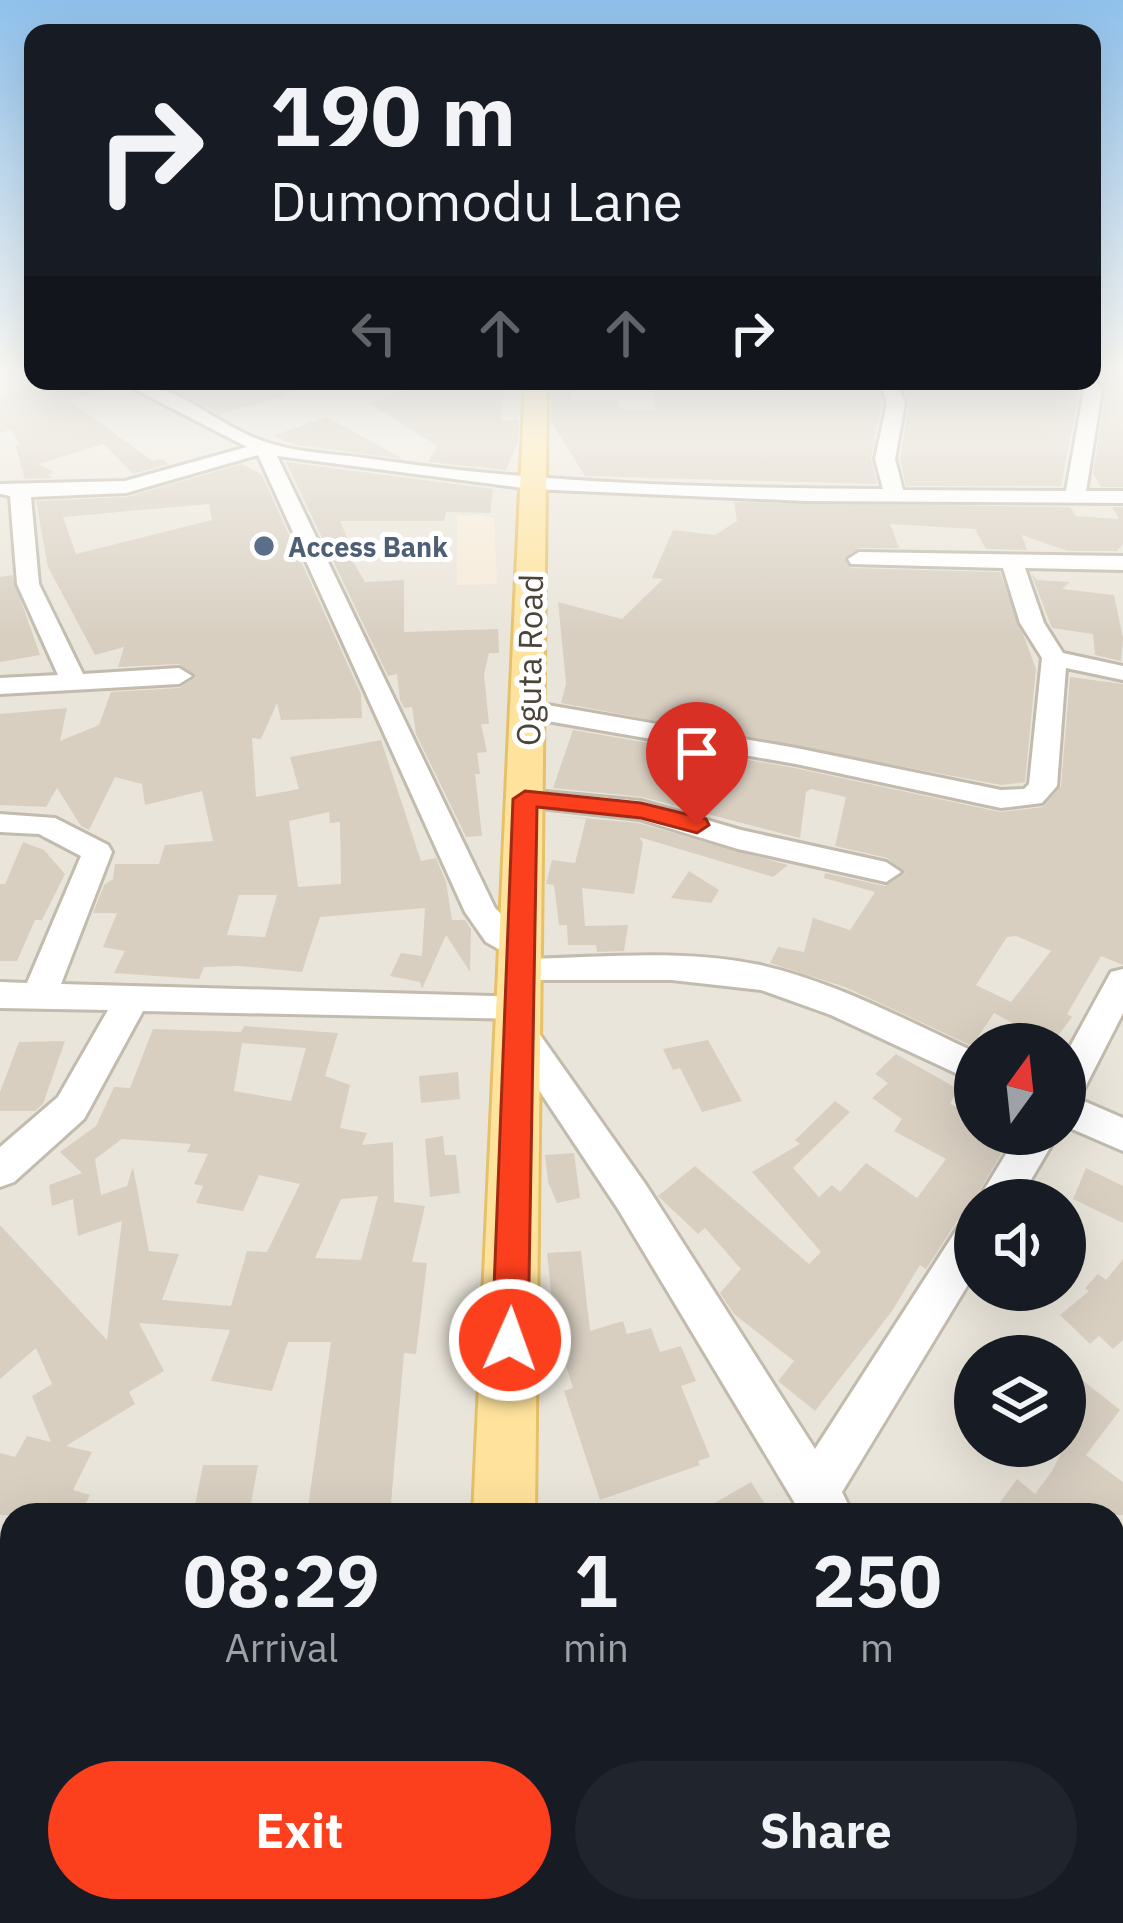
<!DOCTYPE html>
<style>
body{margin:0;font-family:"IBM Plex Sans",sans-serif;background:#20242c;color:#f1f3f6;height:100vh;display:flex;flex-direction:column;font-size:45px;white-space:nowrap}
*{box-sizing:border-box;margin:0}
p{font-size:39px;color:#9ea1a6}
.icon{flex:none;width:66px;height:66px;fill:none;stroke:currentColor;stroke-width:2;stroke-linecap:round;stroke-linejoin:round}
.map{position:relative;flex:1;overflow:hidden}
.details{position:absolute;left:0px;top:1503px;width:1125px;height:420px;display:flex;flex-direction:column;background:#171b24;border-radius:36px 36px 0 0;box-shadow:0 12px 48px #0002}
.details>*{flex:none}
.guide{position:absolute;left:24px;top:24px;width:1077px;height:366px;border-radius:24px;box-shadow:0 12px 48px #0002;background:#171b24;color:#f1f3f6;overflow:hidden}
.needle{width:78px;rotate:15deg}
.buttons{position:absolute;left:954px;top:1023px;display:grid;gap:24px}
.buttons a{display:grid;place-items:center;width:132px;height:132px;border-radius:50%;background:#171b24;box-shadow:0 12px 48px #0002;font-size:60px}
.pin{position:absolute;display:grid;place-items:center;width:102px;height:102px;color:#fff;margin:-123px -51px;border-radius:50% 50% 50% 0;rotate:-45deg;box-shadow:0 0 12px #0007}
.pin .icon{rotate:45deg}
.me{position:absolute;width:132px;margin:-66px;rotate:2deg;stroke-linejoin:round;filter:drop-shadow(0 0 9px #0008)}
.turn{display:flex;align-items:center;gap:42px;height:252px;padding:0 48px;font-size:54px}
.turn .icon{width:156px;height:156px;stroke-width:2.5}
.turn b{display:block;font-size:84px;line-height:102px}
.lanes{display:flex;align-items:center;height:114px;padding:0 48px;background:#0003;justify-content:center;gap:60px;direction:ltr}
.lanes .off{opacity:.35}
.eta{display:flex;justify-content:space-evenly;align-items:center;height:204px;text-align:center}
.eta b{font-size:72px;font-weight:800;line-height:84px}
.primary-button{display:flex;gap:24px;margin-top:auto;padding:24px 48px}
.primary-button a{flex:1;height:138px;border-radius:72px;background:#fc3f1d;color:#fff;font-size:48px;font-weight:800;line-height:138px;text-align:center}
.primary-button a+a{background:#20242c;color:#f1f3f6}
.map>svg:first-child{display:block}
.residential{fill:#eae5da;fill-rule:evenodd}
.commercial{fill:#f7ead8}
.building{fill:#d8cfc1;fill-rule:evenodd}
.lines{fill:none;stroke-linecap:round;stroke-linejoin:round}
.minor-casing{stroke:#c2bbae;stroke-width:6}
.major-casing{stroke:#e6c16a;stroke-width:6}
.minor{fill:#fff;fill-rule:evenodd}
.major{fill:#ffe39c;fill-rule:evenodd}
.route{fill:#fc3f1d;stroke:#a42913;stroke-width:3}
.service-dot{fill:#5c6f8a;stroke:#fff;stroke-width:4.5}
.labels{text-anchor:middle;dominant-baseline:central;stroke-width:10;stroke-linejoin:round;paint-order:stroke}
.far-service-label{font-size:27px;font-weight:bold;fill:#4e5e75;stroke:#fff;text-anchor:start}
.street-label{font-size:33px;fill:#4b4439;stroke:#fff}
</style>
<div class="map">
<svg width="1123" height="1923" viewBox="0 0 1123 1923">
<rect width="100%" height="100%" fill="#f6f3ec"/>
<path class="residential" d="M0 367H33V381H1092V367H1123V1923H0ZM975 1044H1065V1134H975ZM975 1200H1065V1290H975ZM975 1356H1065V1446H975ZM12 1515H1113V1911H12Z"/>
<path class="commercial" d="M481 515 494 518 497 584 457 585V516Z"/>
<path class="building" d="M1092 367 1123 369V487H1101L1093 473 1106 391Z
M53 381H115V386L69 400 152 461 162 459 168 464 133 474 104 444 38 464 54 472 48 475 54 478 25 479 15 445 20 444 10 430 0 433V396Z
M157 381H308V384L283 393 287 395 219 414Z
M406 381 504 389 501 421 519 420 518 443 506 470 428 462 437 446 368 403 409 389Z
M663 381H747L749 391H787L788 381 876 383 882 403 871 458 877 484 585 476 551 422V384H571V400H618L619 409 655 410 654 390H664Z
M901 381H1065L1079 395 1061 486H906L900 459 909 404Z
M327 417 403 459 296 445 272 436Z
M286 462 493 489 490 513 446 512 444 521H340L351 547 345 548 365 582 404 580V632L498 629 499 653H489L484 674 489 724H481L487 752 477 753 480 774H475L482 836 466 837 416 734 412 707 404 708 400 700 397 674 388 676Z
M242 464 262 475 361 694 362 718 281 720 277 703 261 739 252 738 256 797 299 789 290 757 381 740 421 861 436 858 446 882 452 920H465L471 929 470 972 446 935 422 989 420 982 390 976 401 953 422 956 425 908 320 917 302 972 240 966 204 967 199 979 114 973 125 951 103 947 117 913H93L104 885 113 879 115 864H159L165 845 213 841 202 791 145 805 142 784 115 777 89 830 81 826 57 788 46 807 0 805V714L67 708 60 741 99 725 111 692 179 688 196 677 179 664 118 667 124 647 95 655 48 567 36 501 127 497ZM209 504 212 520 76 554 63 517ZM329 812 330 823 340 822 341 884 298 887 289 821ZM239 895H277L265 937 227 935Z
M734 502 1070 507 1076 516 1119 519 1112 507H1123V544L1117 551H1068L1022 535 1027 550 986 549 975 529 890 524 899 548H859L844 558 851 568 1000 572 1036 669 1025 782 1001 785 561 703 566 684 558 602 622 619 663 579 652 578 673 530 715 535 737 521Z
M1031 573 1037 580 1070 582 1062 589 1114 595 1123 638 1121 661 1095 655 1093 634 1052 628Z
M12 575 40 655 0 662V577Z
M1070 677 1123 684V965L1101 956 1067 1014 1072 1017 1052 1044 994 1013 972 1046 845 987 770 963 778 947 804 952 813 918 850 930 875 892 824 878 825 873 885 886 905 873 887 858 835 846 846 797 811 789 806 792 800 838 642 797 553 788 573 730 795 768 1000 812 1043 807 1061 786ZM1016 936 1051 951 1011 1002 976 985 1007 937Z
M551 815 638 823 788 865 773 877 639 837 643 843 634 894 582 888 585 926 628 925 624 951 597 952 596 945H568L567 925H559L554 885 546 884 552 860 575 863 586 819Z
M23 842 44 850 65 874 42 920H35L17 961H0V884H5Z
M689 871 719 890 711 903 671 898Z
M244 1026 338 1033 325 1076 350 1085 340 1128 367 1133 362 1145 393 1142 394 1202 425 1206 412 1262 427 1263 416 1354 404 1353 390 1515H307L331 1342H288L272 1391 211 1381 230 1330 139 1323 164 1371 129 1392 135 1404 66 1446 92 1452 73 1490 90 1495 80 1515H0V1453L15 1457 27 1436 51 1442 32 1396 52 1384 36 1348 0 1379V1225L107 1340 122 1221 78 1236 73 1199 52 1206 49 1185 82 1173 60 1152 96 1126 114 1087 130 1088 153 1029 241 1032ZM242 1043 306 1048 291 1101 234 1091ZM122 1139 191 1144 187 1152 208 1154 194 1184 203 1186 196 1203 243 1211 259 1175 300 1184 267 1252 247 1251 231 1306 162 1300 179 1254 149 1251 133 1167 127 1186 101 1195 95 1159ZM378 1196 361 1260 315 1258 341 1199Z
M708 1040 742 1101 702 1112 680 1068 673 1070 663 1049Z
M65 1041 43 1104 35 1111H0V1092L19 1042Z
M896 1054 958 1089 950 1104 975 1115V1134H1013L964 1217 957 1221 926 1269 920 1265 892 1311 815 1411 778 1381 794 1361 734 1314 720 1293 741 1269 705 1228 698 1234 658 1196 695 1166 809 1264 821 1252 752 1172 800 1144 795 1140 835 1101 850 1112 793 1168 819 1197 832 1185 840 1192 866 1163 917 1198 946 1159 894 1131 902 1119 872 1098 888 1083 875 1074Z
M458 1072 460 1099 421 1103 419 1076Z
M443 1136 445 1155H456L460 1193 430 1197 425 1139Z
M574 1153 580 1198 557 1203 548 1182 545 1155Z
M1086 1168 1123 1186V1223L1073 1199Z
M581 1251 590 1331 623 1321 627 1334 651 1328 660 1352 681 1346 696 1381 681 1386 710 1457 698 1461 700 1465 600 1500 564 1391 573 1388 555 1331 547 1253Z
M1123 1259V1340L1113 1349 1099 1336 1090 1344 1060 1315 1089 1291 1085 1288 1098 1274 1106 1280Z
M1076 1375 1120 1410 1086 1455 1123 1482V1515H991L1017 1479 1035 1494 1052 1471 1070 1436 1065 1432V1389Z
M203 1465H258L249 1515H193Z
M751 1482 772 1515H694Z"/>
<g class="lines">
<defs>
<path id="minor" d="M1092 376 1102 390 1086 491H1123V503L806 501 531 489 277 456 495 908 537 949 528 959C605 957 684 949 760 965 836 982 905 1020 975 1052V1082L831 1015 761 990 672 980H509L504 971 518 960 486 942 465 912 258 455 126 493 31 497 39 584 83 674 179 668 192 676 179 684 0 694V678L58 675 17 584 10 496 0 494V484L125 481 247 447 119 381C178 381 216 427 269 443 303 454 343 454 379 460 545 484 715 488 883 489L875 459 887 403 880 381H896L905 403 895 459 903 490 1066 491 1084 390 1082 381H1092Z
M859 552 1123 556V570L1025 568 1044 623 1063 653 1123 666V680L1066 668 1057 786 1042 803 1001 808 796 764 530 718 517 710 530 702 796 748 1001 790 1024 789 1029 784 1042 658 1020 623 1003 568 851 564 848 559Z
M525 790 641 801 741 830 886 862 901 872 886 882 738 849 639 819 515 805 511 799Z
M0 814 55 818 108 845 112 852 61 984 532 997 537 1006 532 1015 520 1019 531 1022 646 1185 815 1449 961 1223 975 1218V1273L842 1492 853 1515H802L618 1209 507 1042 502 1032 507 1022 518 1019 143 1011 84 1119 14 1182 0 1187V1147L58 1097 108 1010 0 1008V982L27 983 81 856 39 834 0 832Z
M1123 969V1013L1079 1099 1123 1118V1151L1065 1126V1056L1111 972Z
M1018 1134H1058L1019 1200H978Z
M0 1689 12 1690V1744L0 1743Z
M1048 1911H1111L1116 1923H1053Z"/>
<path id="major" d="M525 381H547L535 1515H473Z
M455 1911H531V1923H455Z"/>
</defs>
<use href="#minor" class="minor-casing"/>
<use href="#major" class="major-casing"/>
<use href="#minor" class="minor"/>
<use href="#major" class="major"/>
</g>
<linearGradient id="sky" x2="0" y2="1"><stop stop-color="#8fc1ec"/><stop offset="0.58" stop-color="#fbfaf6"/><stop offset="1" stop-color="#fbfaf6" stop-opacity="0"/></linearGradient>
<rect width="1123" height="637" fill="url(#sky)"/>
<path class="route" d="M525 791 641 803 706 819 709 825 697 833 641 818 537 807 528 1340 522 1352 510 1357 497 1352 492 1340 513 799Z"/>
<circle class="service-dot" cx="264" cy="546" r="12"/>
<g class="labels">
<g class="far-service-label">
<text x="288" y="546">Access Bank</text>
</g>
<g class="street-label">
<text transform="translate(529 660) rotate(-89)">Oguta Road</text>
</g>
</g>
</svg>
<div class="buttons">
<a><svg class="needle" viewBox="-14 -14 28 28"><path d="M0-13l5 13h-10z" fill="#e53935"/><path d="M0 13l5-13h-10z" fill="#9ea1a6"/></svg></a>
<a><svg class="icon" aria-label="sound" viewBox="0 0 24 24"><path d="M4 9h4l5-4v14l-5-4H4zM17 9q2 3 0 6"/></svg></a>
<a><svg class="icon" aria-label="layers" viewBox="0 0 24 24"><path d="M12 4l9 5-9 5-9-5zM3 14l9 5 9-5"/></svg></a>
</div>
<div class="pin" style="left:697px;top:825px;background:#d93025"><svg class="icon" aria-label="arrive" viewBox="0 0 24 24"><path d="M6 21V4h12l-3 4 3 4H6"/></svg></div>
<svg class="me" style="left:510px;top:1340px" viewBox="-20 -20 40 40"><circle r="17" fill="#fc3f1d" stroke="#fff" stroke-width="3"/><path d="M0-11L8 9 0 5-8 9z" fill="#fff"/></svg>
<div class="guide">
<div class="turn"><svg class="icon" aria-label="right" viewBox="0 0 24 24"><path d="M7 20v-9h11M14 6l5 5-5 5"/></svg><div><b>190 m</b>Dumomodu Lane</div></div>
<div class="lanes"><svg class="icon off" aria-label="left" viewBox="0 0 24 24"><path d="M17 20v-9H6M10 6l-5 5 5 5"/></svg><svg class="icon off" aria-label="ahead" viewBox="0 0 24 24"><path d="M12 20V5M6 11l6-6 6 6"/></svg><svg class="icon off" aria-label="ahead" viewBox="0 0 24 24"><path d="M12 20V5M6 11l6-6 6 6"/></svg><svg class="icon" aria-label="right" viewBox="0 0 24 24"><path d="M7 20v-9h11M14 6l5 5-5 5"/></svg></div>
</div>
<section class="details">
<div class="eta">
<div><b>08:29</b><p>Arrival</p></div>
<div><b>1</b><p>min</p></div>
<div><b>250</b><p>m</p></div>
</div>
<div class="primary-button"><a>Exit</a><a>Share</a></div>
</section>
</div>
